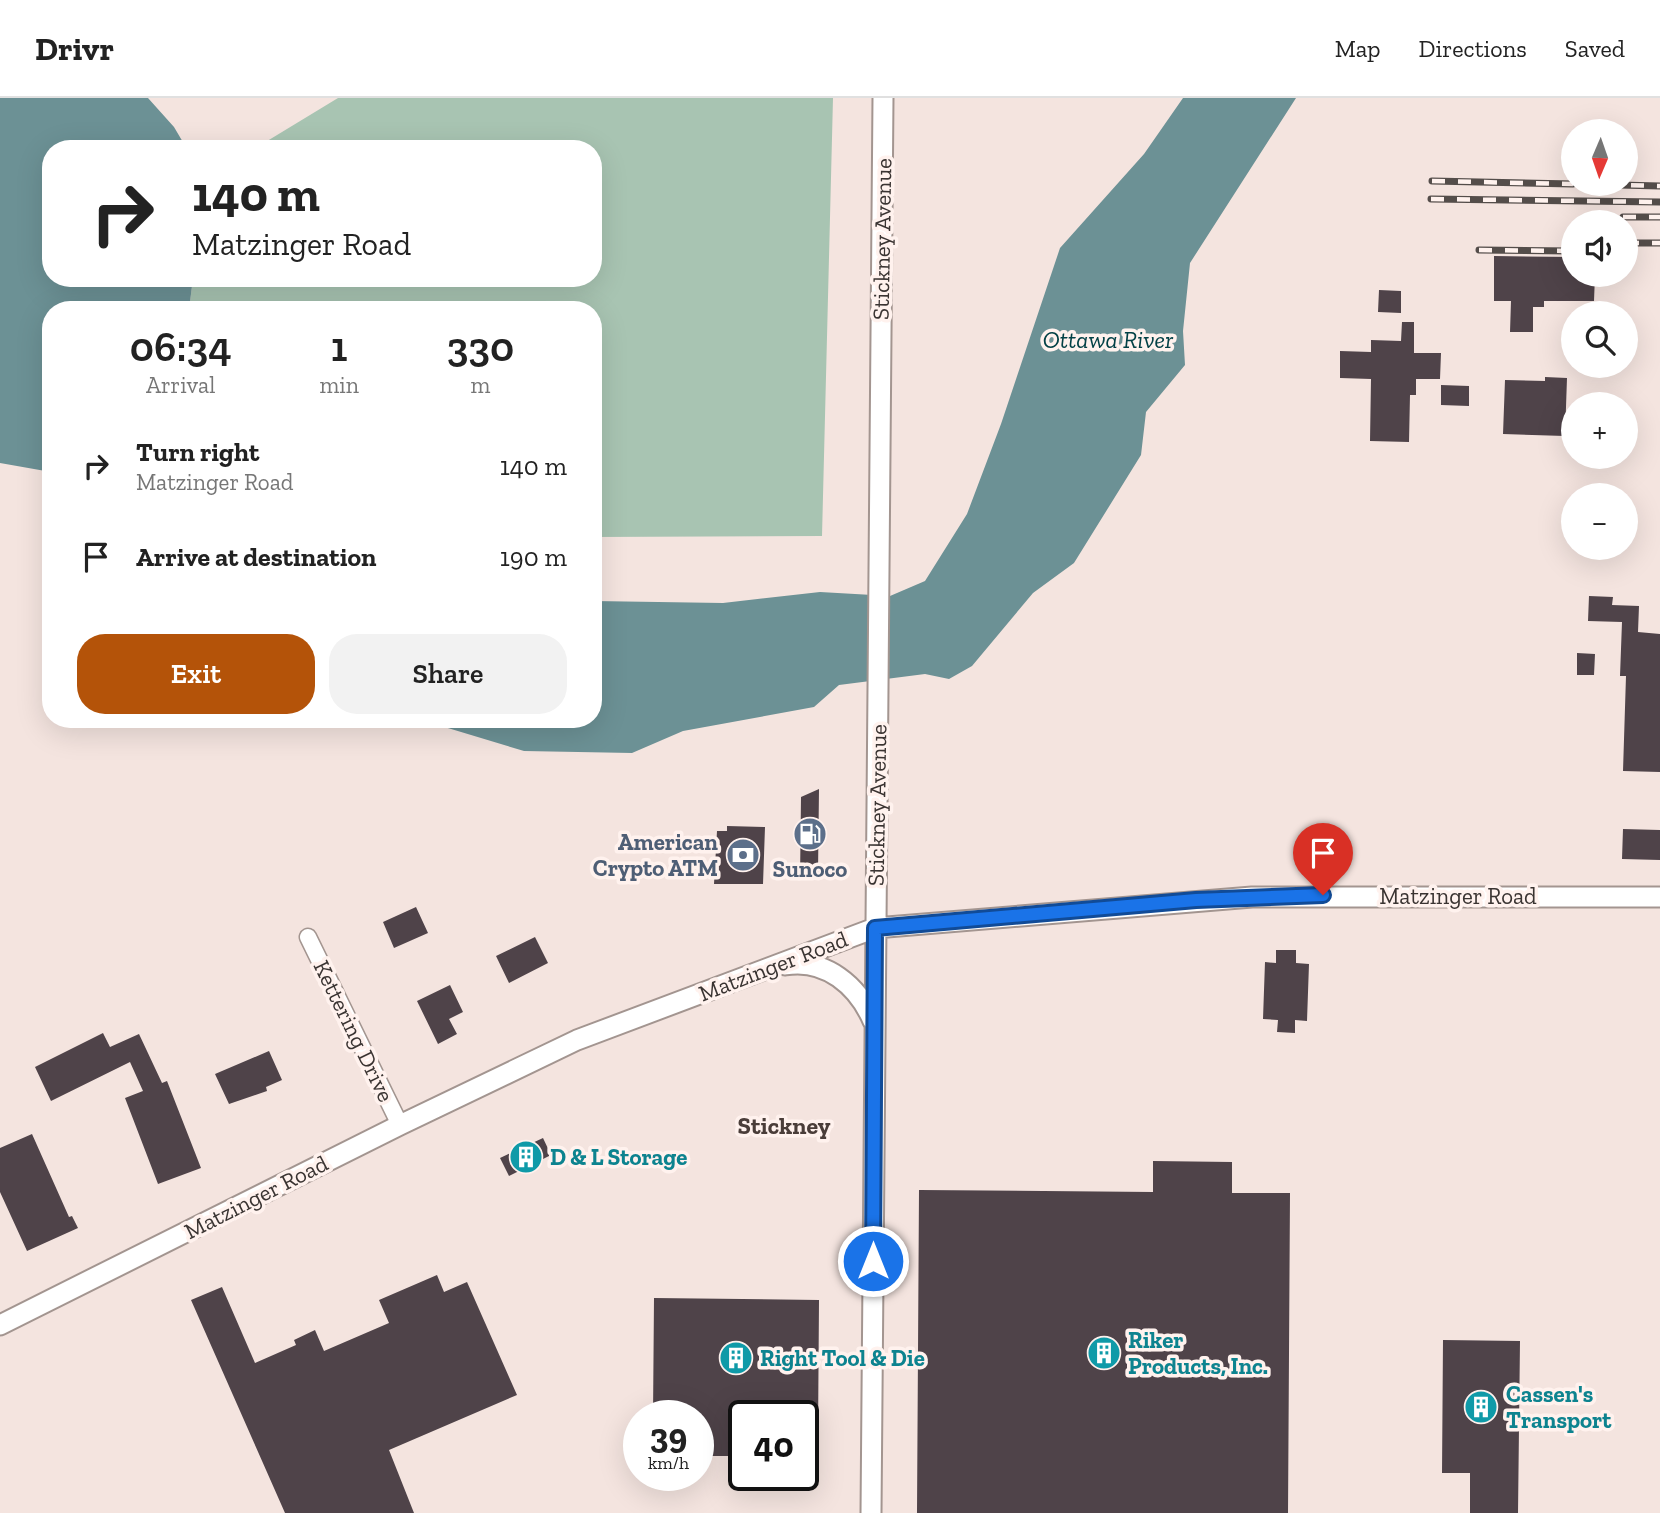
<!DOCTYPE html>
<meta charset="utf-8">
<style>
body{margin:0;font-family:"Zilla Slab",serif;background:#f2f2f2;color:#222;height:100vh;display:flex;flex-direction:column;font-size:26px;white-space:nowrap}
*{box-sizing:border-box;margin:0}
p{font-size:23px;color:#767676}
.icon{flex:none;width:38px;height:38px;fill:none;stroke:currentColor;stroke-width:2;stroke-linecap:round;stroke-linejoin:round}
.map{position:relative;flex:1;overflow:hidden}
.drawer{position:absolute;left:42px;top:203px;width:560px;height:427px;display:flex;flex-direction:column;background:#fff;border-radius:28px;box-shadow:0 7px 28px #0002}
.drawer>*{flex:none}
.banner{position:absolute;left:42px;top:42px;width:560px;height:147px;border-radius:28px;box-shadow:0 7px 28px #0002;background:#fff;color:#222;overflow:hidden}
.needle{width:46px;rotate:182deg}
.tools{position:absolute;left:1561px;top:21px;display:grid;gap:14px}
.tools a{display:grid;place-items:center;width:77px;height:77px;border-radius:50%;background:#fff;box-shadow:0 7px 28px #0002;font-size:35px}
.speed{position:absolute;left:623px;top:1302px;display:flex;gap:14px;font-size:35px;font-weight:700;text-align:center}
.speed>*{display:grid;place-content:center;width:91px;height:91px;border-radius:50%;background:#fff;box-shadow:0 7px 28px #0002;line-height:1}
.speed small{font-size:18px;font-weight:400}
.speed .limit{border:4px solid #111;border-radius:10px;background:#fff;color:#111}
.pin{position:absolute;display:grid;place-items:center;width:60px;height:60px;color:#fff;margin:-72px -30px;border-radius:50% 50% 50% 0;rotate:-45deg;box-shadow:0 0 7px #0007}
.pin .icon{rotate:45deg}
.me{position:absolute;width:77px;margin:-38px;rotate:0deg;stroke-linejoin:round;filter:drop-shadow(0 0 5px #0008)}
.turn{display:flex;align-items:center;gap:24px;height:147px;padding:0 35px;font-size:32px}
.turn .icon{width:91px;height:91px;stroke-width:2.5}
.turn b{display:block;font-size:49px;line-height:60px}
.eta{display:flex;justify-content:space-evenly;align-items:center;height:119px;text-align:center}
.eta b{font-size:42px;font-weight:600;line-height:49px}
.primary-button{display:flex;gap:14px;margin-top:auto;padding:14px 35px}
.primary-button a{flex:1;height:80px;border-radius:28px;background:#b45309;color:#fff;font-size:28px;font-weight:600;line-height:80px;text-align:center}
.primary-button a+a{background:#f2f2f2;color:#222}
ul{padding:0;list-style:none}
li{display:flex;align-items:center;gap:21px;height:91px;padding:0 35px}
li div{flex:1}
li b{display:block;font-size:26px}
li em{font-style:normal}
header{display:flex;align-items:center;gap:42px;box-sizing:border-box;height:98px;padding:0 35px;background:#fff;border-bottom:2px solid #e0e0e0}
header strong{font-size:33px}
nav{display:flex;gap:38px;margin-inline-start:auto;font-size:24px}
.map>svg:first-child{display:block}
.green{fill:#a8c4b2}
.water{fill:#6c9195}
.building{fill:#4f4349}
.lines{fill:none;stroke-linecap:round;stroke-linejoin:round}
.minor-casing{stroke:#a39590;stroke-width:19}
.tertiary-casing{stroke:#a39590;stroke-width:23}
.minor{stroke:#fff;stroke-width:16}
.tertiary{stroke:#fff;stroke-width:19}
.rail-casing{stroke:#544d4a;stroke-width:7}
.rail{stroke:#fff2ee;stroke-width:4.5;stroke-dasharray:13;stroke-linecap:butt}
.route-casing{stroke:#114b97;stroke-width:18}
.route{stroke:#1a73e8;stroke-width:12}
.labels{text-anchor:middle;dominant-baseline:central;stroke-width:7;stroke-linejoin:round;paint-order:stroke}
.street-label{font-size:23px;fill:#3a3432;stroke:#fff2ee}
.service-label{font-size:23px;font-weight:bold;fill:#4e5e75;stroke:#fff2ee;text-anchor:end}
.culture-label{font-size:23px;font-weight:bold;fill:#0d838f;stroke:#fff2ee;text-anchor:start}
.water-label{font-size:24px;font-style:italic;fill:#034146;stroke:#fff2ee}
.neighbourhood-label{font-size:24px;font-weight:bold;fill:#4a3d39;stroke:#fff2ee}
</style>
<header>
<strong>Drivr</strong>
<nav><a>Map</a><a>Directions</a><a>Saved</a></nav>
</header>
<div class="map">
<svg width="1660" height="1415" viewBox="0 0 1660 1415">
<rect width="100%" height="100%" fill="#f4e4df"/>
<path class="green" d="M338 0H833L822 438 593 439V212H189L193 180H593V51H254Z"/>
<path class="water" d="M0 0H148L174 29 187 51H51V180H193L189 212H51V374L0 365Z
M1183 0H1296L1190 165 1183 233 1185 267 1146 314 1141 357 1074 465 1033 495 972 568 949 581 925 576 839 587 814 609 683 633 632 655 524 653 418 621H593V503L723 505 820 494 890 498 925 483 967 416 1001 326 1060 150 1144 56Z"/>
<path class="building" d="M1494 158 1573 159V177H1595L1594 203H1544V209H1533V234H1510L1511 203H1494Z
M1379 192 1401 193V215L1378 214Z
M1402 224H1414V255H1441L1440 281H1416V297H1410L1409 344 1370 343 1371 281 1340 280V253L1371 254V242L1401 243Z
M1545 279 1567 280 1565 338 1503 336 1505 282 1545 283Z
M1441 287 1469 288V308L1441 307Z
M1589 498 1613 499 1612 507 1639 508 1638 534 1660 536V674L1623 673 1626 578H1620L1622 524 1588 523Z
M1577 555 1595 556 1594 577H1577Z
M819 691 818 775 800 782 801 699Z
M727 728 765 729 763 786H714L717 733H727Z
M1623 731 1660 732V762L1622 761Z
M416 809 428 835 394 850 383 824Z
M535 839 548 865 509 885 496 858Z
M1276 852H1296V865L1309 866 1307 923 1295 922V935L1277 934 1278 922 1263 921 1265 864 1276 865Z
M450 887 463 914 449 921 457 936 438 946 417 903Z
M103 935 110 949 139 936 162 985 167 983 201 1070 158 1086 125 1000 143 993 130 964 51 1003 35 969Z
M269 953 282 982 266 989 267 993 229 1006 215 976Z
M32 1036 69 1119 72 1118 78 1130 27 1153 0 1094V1050Z
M543 1040 551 1057 509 1078 500 1060Z
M1153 1063 1232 1064V1095H1290L1288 1415H917L919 1092 1153 1094Z
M437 1177 444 1194 467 1184 517 1297 389 1352 414 1415H285L191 1202 222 1189 255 1265 296 1247 294 1242 315 1232 324 1253 389 1225 379 1202Z
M654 1200 819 1202 818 1337H803V1318H744V1358H698V1318H653Z
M1443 1242 1520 1243 1518 1415H1470V1375H1442Z"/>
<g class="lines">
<defs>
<path id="minor" d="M308 839 400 1027"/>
<path id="tertiary" d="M785 867C826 860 858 888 873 923
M0 1227 400 1027 577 942 875 830 1252 799H1660
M871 1415 883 0"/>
</defs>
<use href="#minor" class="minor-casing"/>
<use href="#tertiary" class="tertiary-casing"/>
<use href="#minor" class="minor"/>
<use href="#tertiary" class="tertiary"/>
<defs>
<path id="rail" d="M1432 83 1573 86
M1579 86 1660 88
M1431 101 1660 104
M1623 119H1660
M1626 145H1660
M1479 152 1573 153"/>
</defs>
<use href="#rail" class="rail-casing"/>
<use href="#rail" class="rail"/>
</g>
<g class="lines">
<defs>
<path id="route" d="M873 1163 875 830 1196 802 1323 797"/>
</defs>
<use href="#route" class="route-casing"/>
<use href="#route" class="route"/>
</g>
<defs>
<symbol id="fuel-disc" viewBox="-11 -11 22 22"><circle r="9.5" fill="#5c6f8a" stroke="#fff2ee"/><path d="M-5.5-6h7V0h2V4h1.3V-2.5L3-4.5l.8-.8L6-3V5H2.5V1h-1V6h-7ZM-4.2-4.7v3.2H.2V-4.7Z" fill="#fff"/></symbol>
<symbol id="bank-disc" viewBox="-11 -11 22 22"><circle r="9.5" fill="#5c6f8a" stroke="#fff2ee"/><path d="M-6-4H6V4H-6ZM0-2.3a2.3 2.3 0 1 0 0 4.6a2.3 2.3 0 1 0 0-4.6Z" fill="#fff"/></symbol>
<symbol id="building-disc" viewBox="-11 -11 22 22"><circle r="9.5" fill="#0f9aa8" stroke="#fff2ee"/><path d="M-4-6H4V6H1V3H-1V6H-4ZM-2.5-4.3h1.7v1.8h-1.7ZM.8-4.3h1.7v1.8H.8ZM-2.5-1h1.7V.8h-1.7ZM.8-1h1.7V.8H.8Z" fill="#fff"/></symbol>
</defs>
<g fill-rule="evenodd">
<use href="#fuel-disc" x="791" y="717" width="38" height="38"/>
<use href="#bank-disc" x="724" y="738" width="38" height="38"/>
<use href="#building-disc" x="507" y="1040" width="38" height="38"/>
<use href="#building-disc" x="1085" y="1236" width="38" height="38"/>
<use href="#building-disc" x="717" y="1241" width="38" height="38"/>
<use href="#building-disc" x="1462" y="1290" width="38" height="38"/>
</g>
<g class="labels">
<g class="street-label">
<text transform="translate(882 141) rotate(-89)">Stickney Avenue</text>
<text transform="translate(877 707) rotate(-89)">Stickney Avenue</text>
<text x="1458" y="798">Matzinger Road</text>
<text transform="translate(773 868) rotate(-21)">Matzinger Road</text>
<text transform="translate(354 933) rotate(64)">Kettering Drive</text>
<text transform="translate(256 1099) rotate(-27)">Matzinger Road</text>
</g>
<g class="service-label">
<text x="718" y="744">American<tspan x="718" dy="26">Crypto ATM</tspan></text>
<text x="810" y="771" text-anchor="middle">Sunoco</text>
</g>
<g class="culture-label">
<text x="550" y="1059">D &amp; L Storage</text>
<text x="1128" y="1242">Riker<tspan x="1128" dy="26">Products, Inc.</tspan></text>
<text x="760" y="1260">Right Tool &amp; Die</text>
<text x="1506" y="1296">Cassen's<tspan x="1506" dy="26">Transport</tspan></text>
</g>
<g class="water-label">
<text x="1108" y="241">Ottawa River</text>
</g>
<g class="neighbourhood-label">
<text x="784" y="1027">Stickney</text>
</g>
</g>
</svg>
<div class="tools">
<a><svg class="needle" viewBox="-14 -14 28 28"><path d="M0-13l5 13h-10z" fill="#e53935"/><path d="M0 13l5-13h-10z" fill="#767676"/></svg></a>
<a><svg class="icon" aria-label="sound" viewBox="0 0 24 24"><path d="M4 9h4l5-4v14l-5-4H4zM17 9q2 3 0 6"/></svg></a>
<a><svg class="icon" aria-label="search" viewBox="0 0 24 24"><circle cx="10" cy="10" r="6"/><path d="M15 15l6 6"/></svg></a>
<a>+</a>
<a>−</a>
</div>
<div class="speed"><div>39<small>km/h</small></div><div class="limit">40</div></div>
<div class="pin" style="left:1323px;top:797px;background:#d93025"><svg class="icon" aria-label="arrive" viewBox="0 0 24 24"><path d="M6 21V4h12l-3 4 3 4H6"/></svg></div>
<svg class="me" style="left:873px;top:1163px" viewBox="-20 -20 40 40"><circle r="17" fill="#1a73e8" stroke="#fff" stroke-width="3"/><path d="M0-11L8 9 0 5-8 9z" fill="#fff"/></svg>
<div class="banner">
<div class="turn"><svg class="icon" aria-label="right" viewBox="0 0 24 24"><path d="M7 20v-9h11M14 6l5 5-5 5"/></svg><div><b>140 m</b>Matzinger Road</div></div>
</div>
<section class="drawer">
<div class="eta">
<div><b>06:34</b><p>Arrival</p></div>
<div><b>1</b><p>min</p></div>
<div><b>330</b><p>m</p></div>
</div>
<ul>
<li><svg class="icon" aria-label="right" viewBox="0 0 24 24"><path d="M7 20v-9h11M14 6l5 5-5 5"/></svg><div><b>Turn right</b><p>Matzinger Road</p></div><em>140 m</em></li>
<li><svg class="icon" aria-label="arrive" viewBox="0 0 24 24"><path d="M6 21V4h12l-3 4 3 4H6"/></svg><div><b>Arrive at destination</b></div><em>190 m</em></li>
</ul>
<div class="primary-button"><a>Exit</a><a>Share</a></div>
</section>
</div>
